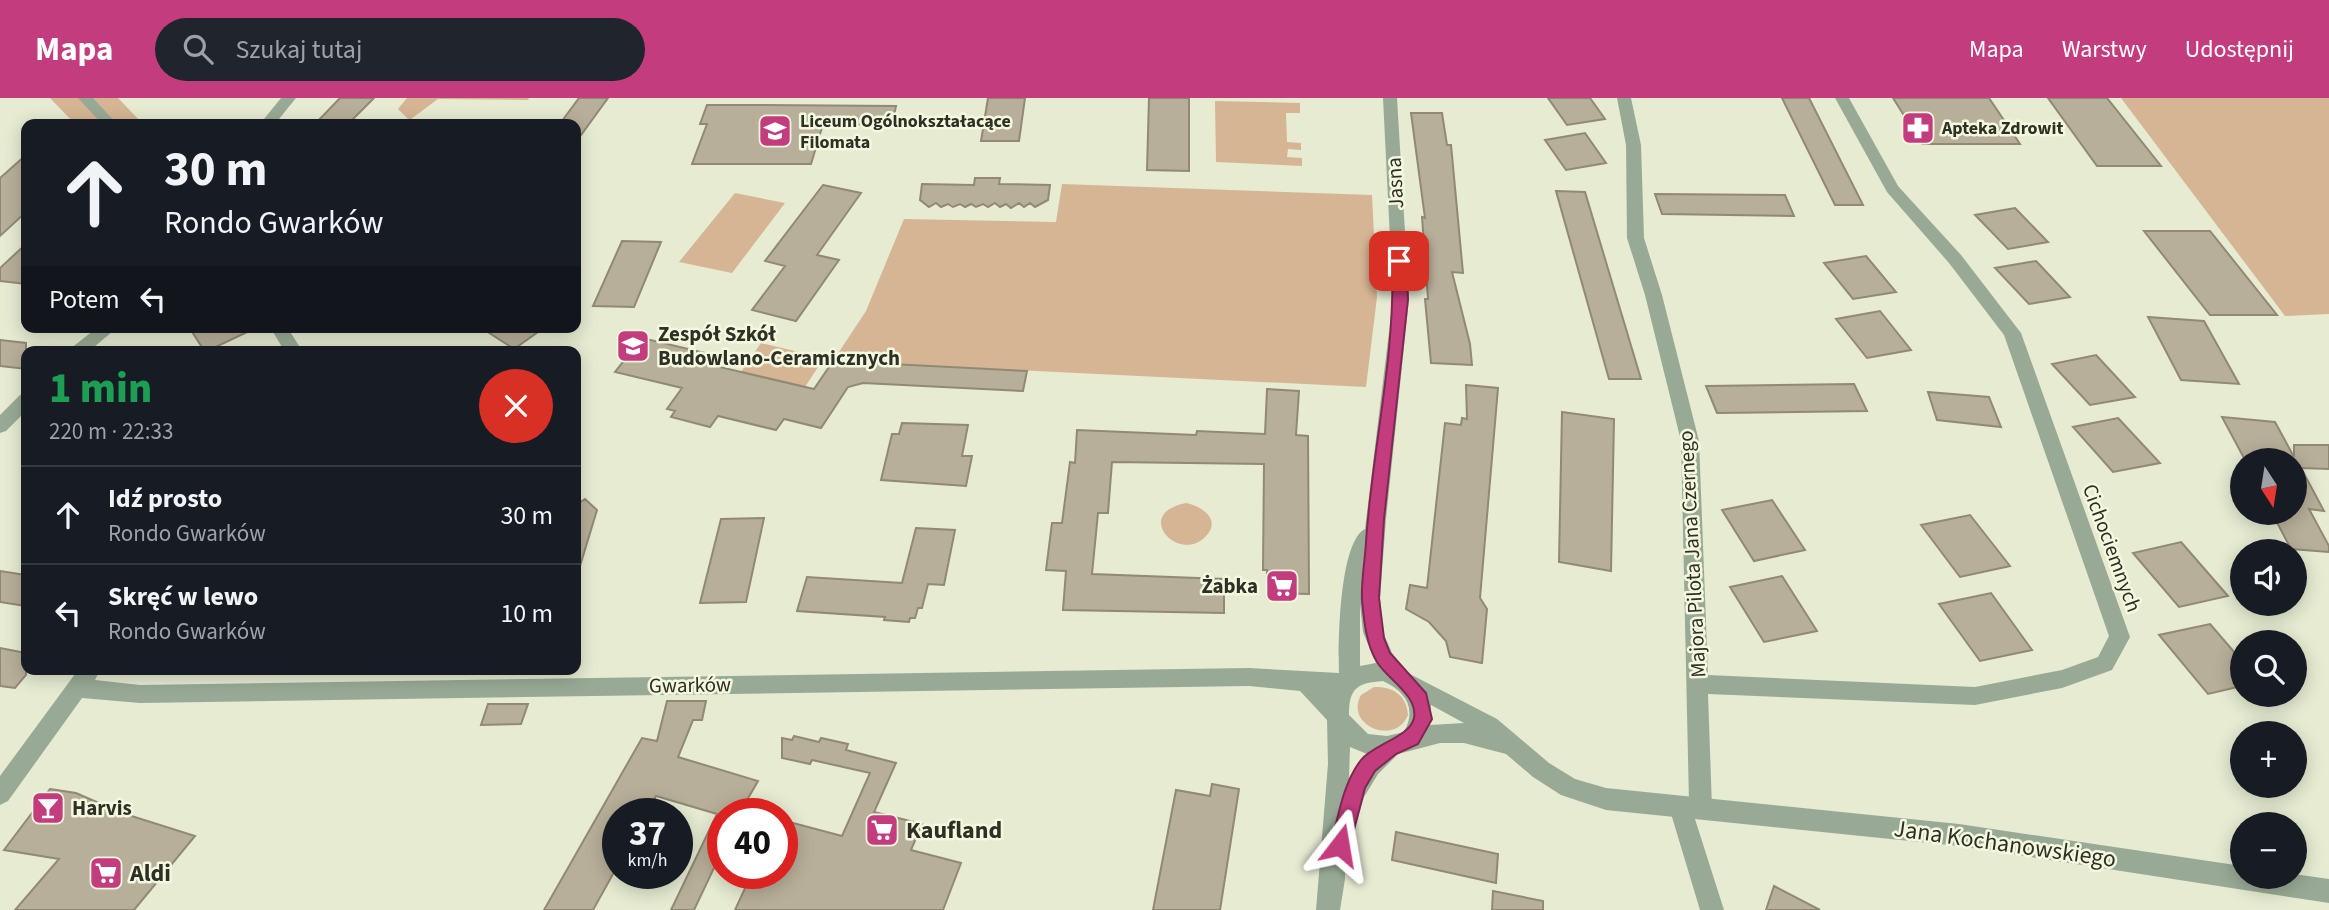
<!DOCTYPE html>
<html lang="pl">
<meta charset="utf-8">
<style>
body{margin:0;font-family:"Source Sans 3",sans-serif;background:#20242c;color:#f1f3f6;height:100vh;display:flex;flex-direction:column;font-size:26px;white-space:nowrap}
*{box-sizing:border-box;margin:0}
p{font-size:23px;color:#9ea1a6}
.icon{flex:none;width:38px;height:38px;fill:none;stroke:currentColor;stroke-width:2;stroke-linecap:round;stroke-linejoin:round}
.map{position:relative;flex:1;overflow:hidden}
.panel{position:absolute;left:21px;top:248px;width:560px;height:329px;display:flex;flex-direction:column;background:#171b24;border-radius:14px;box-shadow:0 4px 18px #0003}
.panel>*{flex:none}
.hud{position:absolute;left:21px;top:21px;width:560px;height:214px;border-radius:14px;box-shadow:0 4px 18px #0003;background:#171b24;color:#f1f3f6;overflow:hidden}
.needle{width:46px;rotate:168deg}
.controls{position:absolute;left:2230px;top:350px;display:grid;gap:14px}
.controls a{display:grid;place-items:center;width:77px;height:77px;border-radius:50%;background:#171b24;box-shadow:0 4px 18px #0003;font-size:35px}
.speed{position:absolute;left:602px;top:700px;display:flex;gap:14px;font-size:35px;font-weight:700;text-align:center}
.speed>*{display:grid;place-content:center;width:91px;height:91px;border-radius:50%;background:#171b24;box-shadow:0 4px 18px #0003;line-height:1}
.speed small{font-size:18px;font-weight:400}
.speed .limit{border:10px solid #d22;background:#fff;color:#111}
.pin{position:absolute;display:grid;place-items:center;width:60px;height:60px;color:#fff;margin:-30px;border-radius:14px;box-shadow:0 4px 10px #0006}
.me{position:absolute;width:77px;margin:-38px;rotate:14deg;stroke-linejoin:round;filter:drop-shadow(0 0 5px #0008)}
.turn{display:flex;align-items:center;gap:24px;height:147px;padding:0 28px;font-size:32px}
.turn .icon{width:91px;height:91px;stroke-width:2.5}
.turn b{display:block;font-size:49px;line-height:60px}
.then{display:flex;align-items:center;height:66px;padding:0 28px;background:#0003;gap:14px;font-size:26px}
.round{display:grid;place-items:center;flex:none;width:74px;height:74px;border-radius:37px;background:#20242c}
.head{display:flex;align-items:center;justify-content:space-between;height:119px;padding:0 28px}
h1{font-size:42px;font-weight:800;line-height:52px;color:#1e9e55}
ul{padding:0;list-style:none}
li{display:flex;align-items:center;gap:21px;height:98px;padding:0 28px;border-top:2px solid #363941}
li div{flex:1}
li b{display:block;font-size:26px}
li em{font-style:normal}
header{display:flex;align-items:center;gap:42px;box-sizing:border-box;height:98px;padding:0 35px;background:#c33d7e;color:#fff}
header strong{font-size:33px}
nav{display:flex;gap:38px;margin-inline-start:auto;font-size:24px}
.search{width:490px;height:63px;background:#20242c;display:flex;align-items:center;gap:18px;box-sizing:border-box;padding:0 24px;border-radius:38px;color:#9ea1a6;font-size:26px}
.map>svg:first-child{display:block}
.green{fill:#d5b594}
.building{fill:#b7af99;stroke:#918974;stroke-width:2}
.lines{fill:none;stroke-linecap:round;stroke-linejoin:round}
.minor{fill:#98aa95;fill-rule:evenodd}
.tertiary{fill:#98aa95;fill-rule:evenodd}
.route{fill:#c33d7e;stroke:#7f2852;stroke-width:2}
.labels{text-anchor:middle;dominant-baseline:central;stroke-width:5;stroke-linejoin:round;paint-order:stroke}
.far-poi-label{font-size:18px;font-weight:bold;fill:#2e3026;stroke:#f3f8df;text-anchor:start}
.street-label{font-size:21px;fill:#2e3026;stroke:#f3f8df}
.poi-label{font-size:21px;font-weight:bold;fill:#2e3026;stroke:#f3f8df;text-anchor:start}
.near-poi-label{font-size:24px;font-weight:bold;fill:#2e3026;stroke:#f3f8df;text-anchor:start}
.near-street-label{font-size:24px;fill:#2e3026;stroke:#f3f8df}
</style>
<header>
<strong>Mapa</strong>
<div class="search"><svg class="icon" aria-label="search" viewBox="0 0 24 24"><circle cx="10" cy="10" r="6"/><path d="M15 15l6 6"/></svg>Szukaj tutaj</div>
<nav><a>Mapa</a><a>Warstwy</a><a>Udostępnij</a></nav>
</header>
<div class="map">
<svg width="2329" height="812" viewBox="0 0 2329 812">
<rect width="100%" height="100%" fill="#e6ebd2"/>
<path class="green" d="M50 0H118L143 26H75Z
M407 0H529L528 2 438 1 411 21 510 22 507 26H388L409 22 398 11Z
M2121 0H2329V216L2285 218Z
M1215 3 1300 5V15H1286L1287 44 1301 45V52L1288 51 1287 59 1302 60V68L1216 64Z
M1062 86 1372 97 1377 199 1366 289 833 263 866 213 904 121 1056 124Z
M735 95 785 105 732 175 679 164Z
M761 245 824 260 805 289 741 274Z
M1186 405C1201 408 1222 421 1206 438 1180 467 1131 416 1186 405Z
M1374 589C1392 588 1407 597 1408 617 1395 649 1344 627 1361 597Z"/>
<path class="building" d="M340 0H374L348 26H315Z
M579 0H608L576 44V26H565L567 23H562Z
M988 0H1025L1019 43H981Z
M1149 0H1189V73L1147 72Z
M1548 0H1590L1605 21 1567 27Z
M1782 0H1809L1863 107H1835Z
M1893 0H1989L2020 46H1922Z
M2048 0H2107L2161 68H2097Z
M707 7H754L896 8 892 27 823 26 811 66H692L707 26H700Z
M1411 15H1442L1447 47H1451L1463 175 1452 174 1470 246 1472 267 1431 265 1425 201H1428L1422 119 1425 120Z
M1585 35 1606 65 1566 72 1545 42Z
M26 57V114L0 138V80Z
M975 80H1000L999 86 1050 87 1048 102 1035 109 1030 105 1024 109 1019 105 1011 110 1006 106 1000 109 995 105 988 109 983 106 976 109 971 106 965 109 960 106 953 109 948 106 941 109 936 105 929 109 920 102 922 86 974 87Z
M823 87 861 95 817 157 839 162 796 223 752 212 785 168 765 163Z
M1556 93 1585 94 1641 281H1609Z
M1655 96 1785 97 1794 118 1662 116Z
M2015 110 2048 144 2008 151 1975 117Z
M2144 133H2210L2277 217H2210Z
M622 143 661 144 634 209 593 208Z
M26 146V186L0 183V170Z
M1866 158 1896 194 1853 201 1824 165Z
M2036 163 2070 199 2029 206 1995 170Z
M1880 213 1911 252 1867 260 1836 221Z
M2148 219 2204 223 2239 286 2181 282Z
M189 229H258L205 254Z
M480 229H545L514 251Z
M642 240 718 258 711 267 814 291 833 263 1027 273 1023 293 863 285 848 289 821 330 784 321 776 332 718 318 710 329 671 319 675 313 667 311 682 290 615 274Z
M0 242 26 245V271L0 268Z
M2096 257 2135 299 2090 307 2052 266Z
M1854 286 1867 313 1717 315 1706 288Z
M1466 287 1498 290 1480 500 1487 511 1482 565 1450 559 1446 543 1429 524 1406 511 1410 487 1427 490 1445 325 1461 327 1462 320 1467 321Z
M1267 291 1299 293 1296 337 1308 338 1309 496 1267 495V472H1263L1264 366 1112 364 1108 415H1098L1092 476 1224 481V515L1063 512 1066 473 1046 472 1052 425H1062L1070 364 1075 365 1077 332 1196 337 1197 333 1265 336Z
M1928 294 1989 299 2001 329 1937 322Z
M1562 314 1614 321 1611 473 1559 464Z
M2222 319 2275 324 2294 359V347H2329V371L2301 370 2324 413 2309 411 2329 448V454L2291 451 2272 415H2294V362H2245Z
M2118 320 2160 365 2113 374 2073 329Z
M902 325 968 327 962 358H972L966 388 881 382 892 336H899Z
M585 401 597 412 580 468 576 467V407Z
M1772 402 1805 452 1754 463 1722 412Z
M1970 417 2010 468 1960 479 1921 427Z
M764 420 746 504 700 505 721 421Z
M916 430 955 432 944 487 928 486 922 510H918L915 520H910L909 524 884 522 885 519 797 513 807 479 902 485Z
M2181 444 2228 498 2179 509 2133 455Z
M0 473 26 477V508L0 504Z
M1782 478 1817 533 1764 544 1730 489Z
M1991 495 2032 552 1980 563 1939 506Z
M2210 526 2242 563V588L2208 596 2159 537Z
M0 550 26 555V577L15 590 0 588Z
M667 603H706L702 622H693L678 659 758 683 739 716H723V751L694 812H671L717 716 656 698 646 716H618V767L593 812H544L642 640 657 643Z
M488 606H528L521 626 481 627Z
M794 638 819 644 821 640 848 646 846 652 896 665 874 714 922 726 911 752 961 765 943 812H735L752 775H782V722L842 738 870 675 812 662 810 666 782 660V640L792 642Z
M1212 686 1239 691 1220 812H1153L1176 692 1210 698Z
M50 691 76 695 122 715 195 738 134 812H15L59 761 4 752Z
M1396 734 1498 756 1496 785 1392 762Z
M1774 788 1820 812H1766Z
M1493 793 1543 803V812H1492Z"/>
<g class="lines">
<path class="minor" d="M1617 0H1631L1641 47 1644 140 1662 197 1699 343 1708 577 1975 589 2062 572 2098 559 2109 538 2004 237 1949 165 1887 94 1835 0H1849L1898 88 1961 157 2021 235 2130 539 2112 572 2062 590 1975 607 1708 596 1712 710 1709 718 1701 721 1694 718 1724 812H1700L1669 709 1672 701 1680 698 1689 705 1681 343 1645 197 1627 140 1626 47Z
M98 229H118L88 254H66Z
M26 295V313L6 333 0 335V317L20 297Z"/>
<path class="tertiary" d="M78 0H93L117 26H102Z
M281 0H296L275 26H260Z
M1383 0H1397L1409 201 1386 421 1380 500 1383 534 1392 555 1408 575 1497 621 1549 665 1575 681 1606 690 1959 726 2242 768V779H2294V776L2329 781V805L1959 748 1606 712 1561 697 1533 679 1506 656 1464 645H1440L1398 656 1378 676 1364 699 1350 746 1345 748V781L1340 812H1316L1328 666 1327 622 1300 593 1249 588 140 605 82 600 8 703 0 707V678L78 572H100L95 582 140 587 1249 570 1339 575C1338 547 1339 444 1365 431L1393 201ZM1360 506 1363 534 1376 565 1360 568ZM1383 583C1406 594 1417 610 1404 634L1387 638 1368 636 1349 617C1349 590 1357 585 1383 583ZM1431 607 1464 625 1430 627ZM1350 649 1367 656 1349 681Z
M270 229H287L303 254H285Z"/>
</g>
<path class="route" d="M1399 159 1406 163 1408 201 1384 421 1379 500 1384 540 1390 555 1426 595 1432 621 1418 646 1396 656 1375 673 1365 690 1350 747 1347 753 1340 756 1334 753 1331 747C1338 719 1343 685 1361 662 1374 646 1410 639 1414 620 1418 597 1387 581 1377 564 1366 546 1364 523 1362 502 1361 483 1365 463 1366 444 1372 351 1396 257 1392 163Z"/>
<defs>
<symbol id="pharmacy-square" viewBox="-11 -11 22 22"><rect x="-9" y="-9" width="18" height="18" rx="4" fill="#c33d7e" stroke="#f3f8df"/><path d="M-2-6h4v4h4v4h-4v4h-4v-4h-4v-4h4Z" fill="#fff"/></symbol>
<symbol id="school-square" viewBox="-11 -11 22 22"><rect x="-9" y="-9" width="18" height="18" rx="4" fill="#c33d7e" stroke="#f3f8df"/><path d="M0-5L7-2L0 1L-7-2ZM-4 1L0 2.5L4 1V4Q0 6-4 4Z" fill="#fff"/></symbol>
<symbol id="supermarket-square" viewBox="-11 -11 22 22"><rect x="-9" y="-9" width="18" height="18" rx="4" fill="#c33d7e" stroke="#f3f8df"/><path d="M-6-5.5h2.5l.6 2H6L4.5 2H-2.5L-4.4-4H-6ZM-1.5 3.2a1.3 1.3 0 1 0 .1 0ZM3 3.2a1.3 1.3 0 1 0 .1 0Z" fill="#fff"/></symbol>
<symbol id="bar-square" viewBox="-11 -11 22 22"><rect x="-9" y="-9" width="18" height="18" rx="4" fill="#c33d7e" stroke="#f3f8df"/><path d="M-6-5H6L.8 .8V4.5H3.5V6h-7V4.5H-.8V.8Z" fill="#fff"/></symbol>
</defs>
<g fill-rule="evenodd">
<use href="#pharmacy-square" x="1899" y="11" width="38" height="38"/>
<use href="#school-square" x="756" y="14" width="38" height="38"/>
<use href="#school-square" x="614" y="229" width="38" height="38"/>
<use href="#supermarket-square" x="1263" y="469" width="38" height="38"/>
<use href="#bar-square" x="29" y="691" width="38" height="38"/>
<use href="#supermarket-square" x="863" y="713" width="38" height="38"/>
<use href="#supermarket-square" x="87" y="756" width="38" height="38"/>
</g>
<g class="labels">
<g class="far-poi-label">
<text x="800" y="23">Liceum Ogólnokształacące<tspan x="800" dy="21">Filomata</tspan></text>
<text x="1942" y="30">Apteka Zdrowit</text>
</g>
<g class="street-label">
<text transform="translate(1395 85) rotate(-93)">Jasna</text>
<text transform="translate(2112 450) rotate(70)">Cichociemnych</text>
<text transform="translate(1692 456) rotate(-93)">Majora Pilota Jana Czernego</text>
<text transform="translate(690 587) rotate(-1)">Gwarków</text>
</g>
<g class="poi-label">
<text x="658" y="236">Zespół Szkół<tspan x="658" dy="24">Budowlano-Ceramicznych</tspan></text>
<text x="1258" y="488" text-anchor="end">Żabka</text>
<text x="72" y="710">Harvis</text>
</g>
<g class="near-poi-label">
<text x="906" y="732">Kaufland</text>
<text x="130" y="775">Aldi</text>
</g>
<g class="near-street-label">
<text transform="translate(2005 746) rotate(8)">Jana Kochanowskiego</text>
</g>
</g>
</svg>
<div class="controls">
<a><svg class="needle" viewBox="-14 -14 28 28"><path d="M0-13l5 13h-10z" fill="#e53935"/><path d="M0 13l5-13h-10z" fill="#9ea1a6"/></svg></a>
<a><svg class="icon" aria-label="sound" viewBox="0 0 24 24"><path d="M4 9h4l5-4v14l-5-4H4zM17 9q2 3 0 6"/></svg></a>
<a><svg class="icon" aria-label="search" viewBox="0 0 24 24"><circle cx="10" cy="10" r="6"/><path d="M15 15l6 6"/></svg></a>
<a>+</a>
<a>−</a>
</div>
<div class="speed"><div>37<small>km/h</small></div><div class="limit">40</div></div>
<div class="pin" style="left:1399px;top:163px;background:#d93025"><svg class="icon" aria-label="arrive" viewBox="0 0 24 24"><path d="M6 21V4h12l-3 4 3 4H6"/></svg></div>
<svg class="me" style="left:1340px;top:747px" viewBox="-20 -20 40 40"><path d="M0-17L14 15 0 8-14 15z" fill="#c33d7e" stroke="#fff" stroke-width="4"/></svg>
<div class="hud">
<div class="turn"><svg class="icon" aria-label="ahead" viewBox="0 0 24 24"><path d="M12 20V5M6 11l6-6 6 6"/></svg><div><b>30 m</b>Rondo Gwarków</div></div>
<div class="then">Potem<svg class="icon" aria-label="left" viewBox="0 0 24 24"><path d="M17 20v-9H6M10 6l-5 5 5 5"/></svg></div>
</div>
<section class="panel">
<div class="head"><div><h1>1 min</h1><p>220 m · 22:33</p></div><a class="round" style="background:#d93025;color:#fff"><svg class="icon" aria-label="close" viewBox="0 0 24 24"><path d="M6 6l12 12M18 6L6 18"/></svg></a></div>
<ul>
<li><svg class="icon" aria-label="ahead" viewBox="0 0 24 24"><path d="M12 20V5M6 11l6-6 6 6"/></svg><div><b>Idź prosto</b><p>Rondo Gwarków</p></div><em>30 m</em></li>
<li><svg class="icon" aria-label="left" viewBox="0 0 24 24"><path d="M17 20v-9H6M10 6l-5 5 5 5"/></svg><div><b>Skręć w lewo</b><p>Rondo Gwarków</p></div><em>10 m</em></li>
</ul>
</section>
</div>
